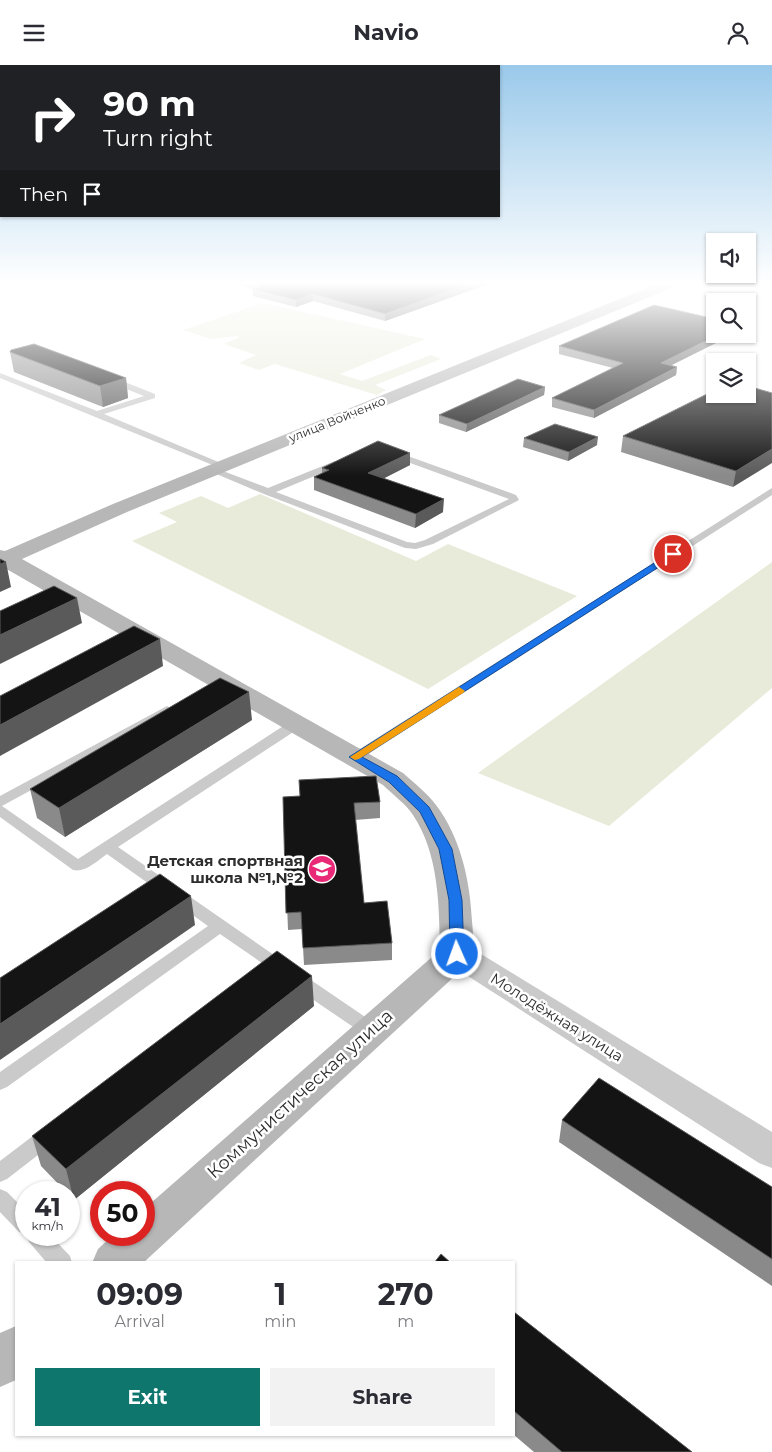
<!DOCTYPE html>
<meta charset="utf-8">
<style>
body{margin:0;font-family:Montserrat,sans-serif;background:#f2f2f3;color:#2b2b33;height:100vh;display:flex;flex-direction:column;font-size:19px;white-space:nowrap}
*{box-sizing:border-box;margin:0}
p{font-size:16px;color:#7c7c81}
.icon{flex:none;width:28px;height:28px;fill:none;stroke:currentColor;stroke-width:2;stroke-linecap:round;stroke-linejoin:round}
.map{position:relative;flex:1;overflow:hidden}
.sheet{position:absolute;left:15px;top:1196px;width:500px;height:175px;display:flex;flex-direction:column;background:#fff;border-radius:0px;box-shadow:0 1px 4px #0004}
.sheet>*{flex:none}
.guide{position:absolute;left:0px;top:0px;width:500px;height:152px;box-shadow:0 1px 4px #0004;background:#202124;color:#fff;overflow:hidden}
.buttons{position:absolute;left:706px;top:168px;display:grid;gap:10px}
.buttons a{display:grid;place-items:center;width:50px;height:50px;border-radius:0px;background:#fff;box-shadow:0 1px 4px #0004;font-size:25px}
.speed{position:absolute;left:15px;top:1116px;display:flex;gap:10px;font-size:25px;font-weight:700;text-align:center}
.speed>*{display:grid;place-content:center;width:65px;height:65px;border-radius:50%;background:#fff;box-shadow:0 1px 4px #0004;line-height:1}
.speed small{font-size:12px;font-weight:400}
.speed .limit{border:8px solid #d22;background:#fff;color:#111}
.pin{position:absolute;display:grid;place-items:center;width:42px;height:42px;color:#fff;margin:-21px;border:2px solid #fff;border-radius:50%;box-shadow:0 1px 5px #0007}
.me{position:absolute;width:55px;margin:-28px;rotate:358deg;stroke-linejoin:round;filter:drop-shadow(0 0 4px #0008)}
.turn{display:flex;align-items:center;gap:18px;height:105px;padding:0 20px;font-size:22px}
.turn .icon{width:65px;height:65px;stroke-width:2.5}
.turn b{display:block;font-size:35px;line-height:42px}
.then{display:flex;align-items:center;height:48px;padding:0 20px;background:#0003;gap:10px;font-size:19px}
.eta{display:flex;justify-content:space-evenly;align-items:center;height:85px;text-align:center}
.eta b{font-size:30px;font-weight:700;line-height:35px}
.cta{display:flex;gap:10px;margin-top:auto;padding:10px 20px}
.cta a{flex:1;height:58px;border-radius:0px;background:#0f766e;color:#fff;font-size:20px;font-weight:700;line-height:58px;text-align:center}
.cta a+a{background:#f2f2f3;color:#2b2b33}
header{display:flex;justify-content:space-between;align-items:center;height:65px;padding:0 20px;background:#fff;font-size:22px;font-weight:700}
.map>svg:first-child{display:block}
.green{fill:#e9ebda}
.lines{fill:none;stroke-linecap:round;stroke-linejoin:round}
.lane{fill:#cacaca;fill-rule:evenodd}
.street{fill:#cacaca;fill-rule:evenodd}
.secondary{fill:#b7b7b7;fill-rule:evenodd}
.wall{fill:#8a8a8a}
.shaded-wall{fill:#5a5a5a}
.building{fill:#141414;stroke:#5a5a5a}
.route{fill:#1a73e8;stroke:#114b97}
.slow{fill:#f59e0b}
.labels{text-anchor:middle;dominant-baseline:central;stroke-width:5;stroke-linejoin:round;paint-order:stroke}
.far-street-label{font-size:12px;fill:#2d2d2d;stroke:#fff}
.poi-label{font-size:15px;font-weight:bold;fill:#2d2d2d;stroke:#fff;text-anchor:end}
.street-label{font-size:15px;fill:#2d2d2d;stroke:#fff}
.near-street-label{font-size:18px;fill:#2d2d2d;stroke:#fff}
</style>
<header><svg class="icon" aria-label="menu" viewBox="0 0 24 24"><path d="M4 6h16M4 12h16M4 18h16"/></svg>Navio<svg class="icon" aria-label="person" viewBox="0 0 24 24"><circle cx="12" cy="8" r="4"/><path d="M4 21q1-7 8-7t8 7"/></svg></header>
<div class="map">
<svg width="772" height="1387" viewBox="0 0 772 1387">
<rect width="100%" height="100%" fill="#fff"/>
<path class="green" d="M263 238 425 274 340 309 362 316 431 290 441 294 375 320 386 325 377 330 275 299 259 305 239 298 256 290 224 279 240 272 236 271 211 274 183 265Z
M260 429 416 496 448 479 577 531 428 624 132 476 177 457 159 448 201 431 228 443Z
M772 497V623L609 761 478 708Z"/>
<g class="lines">
<path class="lane" d="M0 308 97 346 144 331 106 316V312H112L155 329V333L104 349 228 401 223 404 220 403 0 313Z
M394 386 516 430 519 435 433 479 416 484 405 483 264 429 207 405 209 403H215L268 423 335 396H341V400L276 427 407 477 415 478 425 475 509 434 391 391 389 389Z
M772 423V430L359 695 354 696 347 692Z
M167 641 174 645 172 648 2 741 78 794 291 656H301L303 659 301 662 118 782 287 899 289 903 287 907 281 909 275 907 220 869 7 1022 0 1025V1007L208 861 107 789C97 796 85 808 73 805L0 752V731Z
M299 910 305 911 377 960 380 965 377 970 371 972 365 970 293 921 290 916 293 911Z
M49 1062 56 1064 59 1070 56 1076 7 1114 0 1117V1096L42 1064Z
M0 1124 7 1127 26 1146V1170H50L70 1191 72 1198H47L29 1177 26 1169 19 1167 0 1147Z"/>
<path class="street" d="M457 877 468 881 772 1067V1103L759 1098 446 897 441 889 446 881Z"/>
<path class="secondary" d="M664 216H682L681 219 127 447 22 494 403 708C414 718 427 728 436 740 461 773 470 816 472 856 473 871 476 885 469 898L143 1198H92L98 1184 113 1170H144V1144L440 885C439 840 439 789 413 750 406 739 393 730 383 720L3 502H0V485L5 486 113 439Z
M16 1261V1315L0 1322V1268Z"/>
</g>
<path class="wall" d="M227 216 403 217 497 216 385 256 313 236 296 242 253 231V224Z
M734 269 670 300 677 302 676 310 594 353 552 342V333L613 303 559 289V281Z
M10 287 126 313 128 333 103 342 14 307Z
M545 322 544 330 466 367 439 358V350Z
M772 328 733 422 621 387 623 371Z
M524 373 597 380 568 396 523 382Z
M410 388V400L384 413 443 447 415 463 314 425V412L322 408V403Z
M252 655 65 772 37 753 30 724Z
M283 732 380 737V753L355 755 364 838 392 878V895L304 900 302 864 288 865Z
M314 941 74 1135 69 1129V1128H67L41 1101 32 1071Z
M562 1055 772 1122V1221L559 1077Z
M514 1247 692 1387H534L514 1370Z"/>
<path class="shaded-wall" d="M478 216H497L385 256V249Z
M313 229V236L296 242V235Z
M720 269H734L660 306 661 298Z
M677 302 676 310 594 353V345Z
M126 313 128 333 103 342 100 321Z
M545 322 544 330 466 367 467 359Z
M598 372 597 380 568 396 569 387Z
M772 384V398L733 422 736 406Z
M410 388V400L369 421 368 408Z
M444 434 443 447 415 463 416 449Z
M6 497 11 522 0 527V499Z
M77 533 82 558 0 599V570Z
M160 574 163 601 0 691V660Z
M249 627 252 655 65 772 59 743Z
M191 831 195 860 0 995V959Z
M312 911 314 941 74 1135 66 1104Z"/>
<path class="building" d="M251 216 403 217 478 216 385 249 313 229 296 235 253 224 264 220Z
M654 240 715 254V269H720L661 298 677 302 594 345 552 333 623 298 559 281Z
M34 279 126 313 100 321 10 287 11 285Z
M518 314 545 322 467 359 439 350Z
M748 321 772 328V384L736 406 623 371 715 325V329H748Z
M555 359 598 372 569 387 524 373Z
M378 376 410 388 368 408 444 434 416 449 314 412 329 405 322 403Z
M0 494 6 497 0 499Z
M54 521 77 533 0 570V546Z
M134 561 160 574 0 660V631Z
M220 613 249 627 59 743 30 724Z
M376 711 380 737 354 738 364 838 387 836 392 878 303 883 301 847 286 848 283 732 300 731 299 715Z
M160 809 191 831 0 959V913Z
M277 886 312 911 66 1104 32 1071Z
M599 1013 772 1122V1194L562 1055Z
M441 1189 451 1198H434Z
M514 1247 692 1387H562L514 1346Z"/>
<linearGradient id="sky" x2="0" y2="1"><stop stop-color="#9ac9ea"/><stop offset="0.53" stop-color="#fff"/><stop offset="1" stop-color="#fff" stop-opacity="0"/></linearGradient>
<rect width="772" height="411" fill="url(#sky)"/>
<path class="route" d="M673 486 678 489 676 491 362 692 397 711 429 742 452 784 462 835 464 889 462 892H452L450 889 449 835 439 784 420 747 389 717 349 692Z"/>
<path class="slow" d="M459 622 465 626 463 628 359 694 355 695 350 692Z"/>
<defs>
<symbol id="school-disc" viewBox="-11 -11 22 22"><circle r="9.5" fill="#e92977" stroke="#fff"/><path d="M0-5L7-2L0 1L-7-2ZM-4 1L0 2.5L4 1V4Q0 6-4 4Z" fill="#fff"/></symbol>
</defs>
<g fill-rule="evenodd">
<use href="#school-disc" x="306" y="788" width="32" height="32"/>
</g>
<g class="labels">
<g class="far-street-label">
<text transform="translate(337 354) rotate(-22)">улица Войченко</text>
</g>
<g class="poi-label">
<text x="303" y="795">Детская спортвная<tspan x="303" dy="17">школа №1,№2</tspan></text>
</g>
<g class="street-label">
<text transform="translate(557 952) rotate(32)">Молодёжная улица</text>
</g>
<g class="near-street-label">
<text transform="translate(300 1029) rotate(-42)">Коммунистическая улица</text>
</g>
</g>
</svg>
<div class="buttons">
<a><svg class="icon" aria-label="sound" viewBox="0 0 24 24"><path d="M4 9h4l5-4v14l-5-4H4zM17 9q2 3 0 6"/></svg></a>
<a><svg class="icon" aria-label="search" viewBox="0 0 24 24"><circle cx="10" cy="10" r="6"/><path d="M15 15l6 6"/></svg></a>
<a><svg class="icon" aria-label="layers" viewBox="0 0 24 24"><path d="M12 4l9 5-9 5-9-5zM3 14l9 5 9-5"/></svg></a>
</div>
<div class="speed"><div>41<small>km/h</small></div><div class="limit">50</div></div>
<div class="pin" style="left:673px;top:489px;background:#d93025"><svg class="icon" aria-label="arrive" viewBox="0 0 24 24"><path d="M6 21V4h12l-3 4 3 4H6"/></svg></div>
<svg class="me" style="left:457px;top:889px" viewBox="-20 -20 40 40"><circle r="17" fill="#1a73e8" stroke="#fff" stroke-width="3"/><path d="M0-11L8 9 0 5-8 9z" fill="#fff"/></svg>
<div class="guide">
<div class="turn"><svg class="icon" aria-label="right" viewBox="0 0 24 24"><path d="M7 20v-9h11M14 6l5 5-5 5"/></svg><div><b>90 m</b>Turn right</div></div>
<div class="then">Then<svg class="icon" aria-label="arrive" viewBox="0 0 24 24"><path d="M6 21V4h12l-3 4 3 4H6"/></svg></div>
</div>
<section class="sheet">
<div class="eta">
<div><b>09:09</b><p>Arrival</p></div>
<div><b>1</b><p>min</p></div>
<div><b>270</b><p>m</p></div>
</div>
<div class="cta"><a>Exit</a><a>Share</a></div>
</section>
</div>
